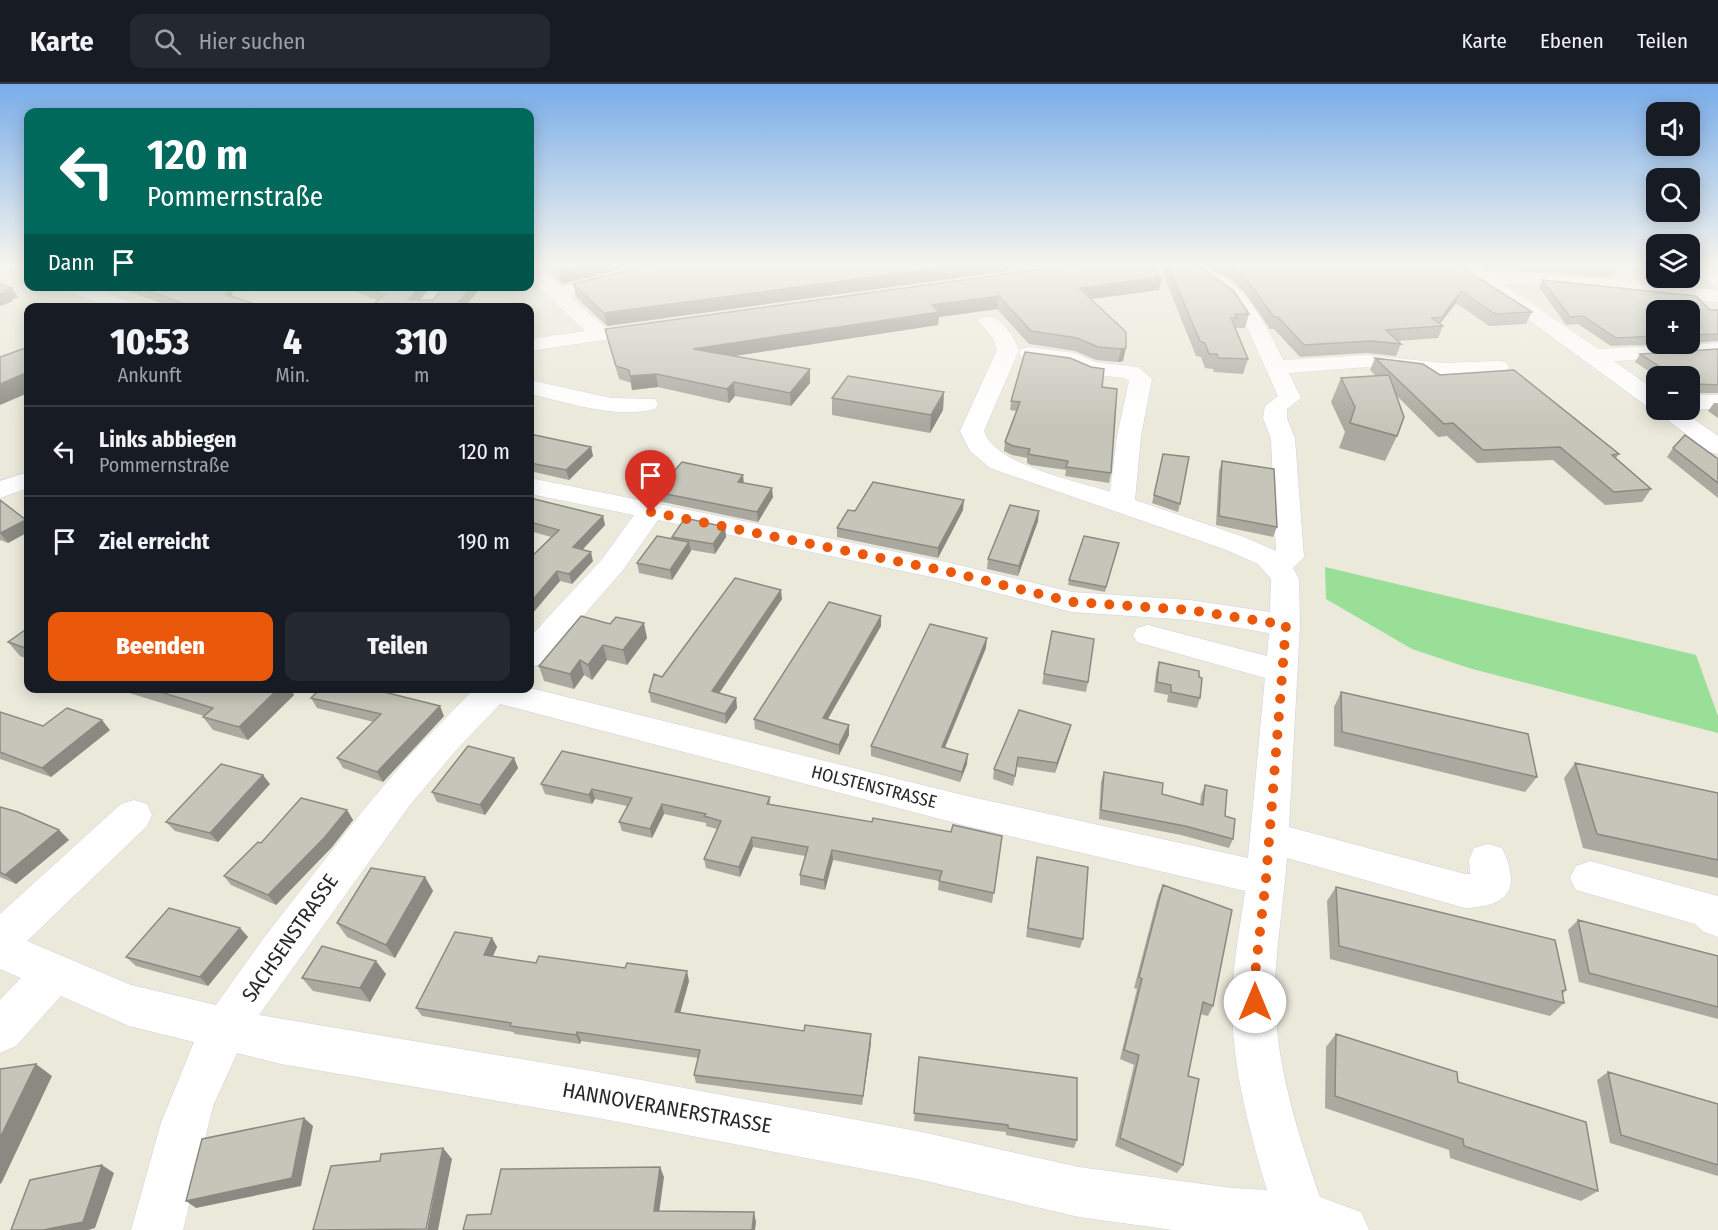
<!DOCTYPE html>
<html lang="de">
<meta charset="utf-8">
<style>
body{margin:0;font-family:"Fira Sans Condensed",sans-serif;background:#242831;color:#f1f3f6;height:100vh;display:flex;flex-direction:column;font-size:22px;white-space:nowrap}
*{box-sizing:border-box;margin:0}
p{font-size:20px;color:#9ea1a6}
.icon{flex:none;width:33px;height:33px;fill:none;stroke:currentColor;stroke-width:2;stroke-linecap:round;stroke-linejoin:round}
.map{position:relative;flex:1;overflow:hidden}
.details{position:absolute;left:24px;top:219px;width:510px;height:390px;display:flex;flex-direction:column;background:#171b24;border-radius:12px;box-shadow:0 3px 15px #0003}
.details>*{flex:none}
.top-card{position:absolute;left:24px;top:24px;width:510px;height:183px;border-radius:12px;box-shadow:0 3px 15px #0003;background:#00695c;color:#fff;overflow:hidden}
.controls{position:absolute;left:1646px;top:18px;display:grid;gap:12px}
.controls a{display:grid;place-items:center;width:54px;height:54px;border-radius:12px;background:#171b24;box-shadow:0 3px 15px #0003;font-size:30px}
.pin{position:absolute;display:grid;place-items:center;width:51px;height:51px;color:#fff;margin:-62px -26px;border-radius:50% 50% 50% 0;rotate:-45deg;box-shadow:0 0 6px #0007}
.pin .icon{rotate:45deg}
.me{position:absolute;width:66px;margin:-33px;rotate:0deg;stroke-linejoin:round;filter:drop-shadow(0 0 4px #0008)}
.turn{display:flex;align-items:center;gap:21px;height:126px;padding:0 24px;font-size:27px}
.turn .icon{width:78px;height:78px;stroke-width:2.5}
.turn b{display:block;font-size:42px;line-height:51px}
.then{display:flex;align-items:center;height:57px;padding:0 24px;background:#0003;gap:12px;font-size:22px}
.eta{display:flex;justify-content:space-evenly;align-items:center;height:102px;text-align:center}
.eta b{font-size:36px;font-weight:800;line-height:42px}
.primary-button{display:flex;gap:12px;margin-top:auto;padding:12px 24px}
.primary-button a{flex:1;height:69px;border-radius:12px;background:#ea580c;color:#fff;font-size:24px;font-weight:800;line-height:69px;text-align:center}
.primary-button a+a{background:#242831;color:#f1f3f6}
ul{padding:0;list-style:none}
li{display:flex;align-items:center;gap:18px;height:90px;padding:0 24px;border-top:2px solid #363941}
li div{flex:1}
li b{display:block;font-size:22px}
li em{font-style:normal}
header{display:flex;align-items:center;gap:36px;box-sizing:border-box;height:84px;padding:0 30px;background:#171b24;border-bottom:2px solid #363941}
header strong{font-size:28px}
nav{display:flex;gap:33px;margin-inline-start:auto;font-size:21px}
.search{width:420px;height:54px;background:#242831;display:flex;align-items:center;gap:15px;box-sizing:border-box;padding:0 21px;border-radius:12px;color:#9ea1a6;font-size:22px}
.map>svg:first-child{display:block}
.green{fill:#99df98}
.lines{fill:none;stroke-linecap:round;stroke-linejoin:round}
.minor-casing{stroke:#d2d0e1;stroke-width:1}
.minor{fill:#fff;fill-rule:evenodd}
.wall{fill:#aaa9a0}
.shaded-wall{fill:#8b8a82}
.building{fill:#c6c5ba;stroke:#8b8a82;stroke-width:1.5}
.route{stroke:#ea580c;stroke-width:10;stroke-dasharray:0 18}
.labels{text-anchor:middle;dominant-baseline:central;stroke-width:4.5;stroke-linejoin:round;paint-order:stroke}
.street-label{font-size:18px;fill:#282828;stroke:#fff}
.near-street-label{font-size:21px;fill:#282828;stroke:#fff}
</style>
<header>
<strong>Karte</strong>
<div class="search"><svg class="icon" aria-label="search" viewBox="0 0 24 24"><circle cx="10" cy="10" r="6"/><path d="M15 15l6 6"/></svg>Hier suchen</div>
<nav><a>Karte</a><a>Ebenen</a><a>Teilen</a></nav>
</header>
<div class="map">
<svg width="1718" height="1146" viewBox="0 0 1718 1146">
<rect width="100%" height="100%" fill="#eae9da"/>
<path class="green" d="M1325 483 1696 571 1718 632V649L1469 584 1412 565 1326 515Z"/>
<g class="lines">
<defs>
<path id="minor" d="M8 180H28V190L11 184Z
M530 180H536L560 203 650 180H680L677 184 569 212 606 244 649 238 656 240 659 244 656 248 530 267V255L585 247 530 194Z
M1180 180C1234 179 1263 233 1283 276L1367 271 1444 279 1498 277 1506 278 1509 283 1506 288 1498 289 1444 293 1367 283 1289 289 1301 314 1287 325V334L1295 355 1304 473 1293 484 1299 495 1300 541 1289 743 1465 790H1470L1469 776 1474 764 1488 760 1502 764C1522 806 1508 822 1465 824L1287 774C1284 815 1277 856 1275 898 1273 972 1296 1044 1320 1113L1361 1128 1369 1146H1173L1079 1133 922 1096 598 1034 281 980 237 969 213 1022 183 1146H131L161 1039 194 958 129 942 61 912 16 962 0 969V916L21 894 0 885V830L121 720 134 716 147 720 152 731 147 742 27 857 131 901 216 921 263 855 361 729 408 673 470 609 467 604H530L967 712 1248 774 1265 594 1137 558 1133 551 1137 544 1148 541 1267 572 1269 549 1190 536 1072 528 946 496 658 436 623 486 541 580 530 583V553L603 474 634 431 530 410V394L946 478 1072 508 1190 516 1270 528 1271 495 1258 480 1224 465 990 384 970 367 960 347 997 266 993 254 978 237 981 233H995L1010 248 1019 266 984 347C994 381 1077 397 1110 408L1117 352 1129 297 1124 294 1090 290 1069 281 1022 273 1018 269 1022 265 1029 263 1075 269 1095 278 1138 283 1152 295 1141 352 1135 416 1244 453 1276 467 1271 355 1263 334 1265 322 1278 312 1248 245 1231 218ZM500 620 967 742 1245 807C1241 837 1235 868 1233 898 1228 969 1247 1038 1267 1106L1232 1104 1079 1083 922 1048 598 988 259 931 410 721 457 665Z
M1452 180H1473L1486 188 1541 189 1718 206V218L1541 201 1503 200 1598 265 1718 259V271L1614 277 1656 307V325L1648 323Z
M1689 180H1700L1718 189V203L1689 188Z
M63 202H90L136 220 138 224H110L65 206Z
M434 202H454L434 224H413Z
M530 296 611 314 655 315 658 320 655 325C614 335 570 319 530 310Z
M1689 311H1718V325H1689Z
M1655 326H1681L1718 352V370L1709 368Z
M28 388V404L0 414V397Z
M1590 777 1718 812V853L1704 848 1695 840 1576 806 1570 794 1576 782Z"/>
</defs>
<use href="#minor" class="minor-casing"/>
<use href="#minor" class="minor"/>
</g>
<path class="wall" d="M545 180H641L562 200 546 184Z
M653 180H1058L607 242 576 213 573 200Z
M1081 180 1159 206 1090 215 1126 248 1123 277 1118 278 1096 276 1075 267 1029 260 997 225 939 233 938 241 734 272 810 285V299L791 322 735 312 729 319 658 303 632 306 631 299 619 295 608 258 605 245Z
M1163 180H1197L1249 230 1245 244H1235L1248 275 1243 290 1214 288 1213 285 1205 284 1201 273 1196 272 1162 187Z
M1204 180H1464L1462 183 1532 228 1526 240 1489 242 1456 219 1440 240 1443 242 1438 254 1398 257 1401 260 1396 272 1367 269 1300 273 1274 245H1270L1246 210 1233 197 1204 181Z
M1477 180H1617L1619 182 1612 194 1541 187 1487 186Z
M1704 180H1718V187Z
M1542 196 1710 226H1718V257L1689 259V226H1656V260H1671L1611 262 1578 240 1566 241 1539 203Z
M112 202H217L234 213 266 224H175Z
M343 202H431L419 216H433L482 202 464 224H369L378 217Z
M1718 265V309H1689V292H1656L1635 278 1640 270Z
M1375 274 1440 291 1619 370 1616 374 1651 405 1642 418 1605 421 1553 376 1477 379 1447 352 1438 353 1396 311 1397 352 1385 377 1339 364 1345 348 1331 318 1341 294 1376 292 1370 286Z
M1102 303 1111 389 1109 399 1065 392 1066 386 1031 381 1027 379V374L1012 371 1004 367 1005 358 1016 327 1010 326 1011 317Z
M944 308 943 326 930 349 832 331V314Z
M1714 319H1718V334L1708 327Z
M530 350 591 363 593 372 569 396 530 387Z
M1673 364 1718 375V414L1667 373Z
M1163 370 1180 420 1178 428 1152 419Z
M1222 377 1277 443 1273 453 1216 441 1219 387Z
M743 391V399L773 413 758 438 658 417 656 408Z
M530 414 603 432 605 441 582 465 593 477 572 500 560 497 531 531 530 530V474L551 453 530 447Z
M0 416 26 436 28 440V448L8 459 0 456Z
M963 426 938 474 837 453V444L855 427Z
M1038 437 1018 492 987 485 988 475Z
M725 443 726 453 715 470 691 466V467L672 496 639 489 637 479 672 454V453Z
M1119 459 1105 508 1068 501 1069 496Z
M782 515 719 609 736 614 737 624 726 640 651 618 649 608 662 593Z
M581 532 647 554 627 581 607 576 592 596 584 591 574 605 544 597 539 582Z
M881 532V542L828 635 849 651 839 671 755 645 754 635Z
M28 544V575L20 572 8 558Z
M1052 547 1088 598 1086 608 1042 600Z
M986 564 945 663 967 680 960 698 871 672V662Z
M1159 578 1199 593 1200 614 1197 624 1167 618 1168 611 1154 608 1156 588Z
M113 604H290L294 611 248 656 213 646 203 633 204 632Z
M371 605 444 632 383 698 343 684 337 674 374 638 317 624 311 614Z
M1341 608 1537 693 1525 708 1334 662V623Z
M0 628 43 642 110 646 51 693 0 675Z
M1071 641 1068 651 1055 689 1017 683 1013 702 993 695 994 685Z
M514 674 518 684 485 731 437 718 432 708Z
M1575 679 1718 709V794L1583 764 1564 694Z
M1104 688 1162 710 1200 720 1201 711 1205 701 1225 732 1233 755 1229 764 1181 751 1099 735 1101 698Z
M270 700 218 758 175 747 166 738Z
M541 700 770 713V720L872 738 951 748 1002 752 992 819 938 806 939 797 833 776 825 806 800 801V791L805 772 753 763 740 793 706 784 704 775 717 745 706 742V739L664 730 652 754 622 747 619 738 627 722 595 715 592 720 545 710Z
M0 723 59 746 69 756 16 800 0 793Z
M347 726 353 736 332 763 276 821 231 801 224 792 261 759Z
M1037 773 1083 855 1080 864 1026 853 1035 783Z
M425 793 433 807 395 874 347 853 337 839Z
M1163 801 1213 922 1208 932 1200 930 1188 992 1183 1081 1177 1089 1115 1062 1134 981 1120 975 1137 905 1134 904 1158 812Z
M1336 803 1566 906 1563 910 1564 919 1550 932 1330 875 1327 817Z
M1578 836 1718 872V935L1579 898 1568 846Z
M240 844 248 853 208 902 136 882 126 873Z
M492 854 497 863 493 872 536 879 689 897 680 928 804 947 871 950V959L862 1021 696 999 694 991 698 974 581 957 580 960 515 950 513 948 422 932 416 924Z
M386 890 370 918 313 907 302 894Z
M1336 950 1458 998 1598 1107 1581 1117 1450 1074 1449 1066 1325 1024 1326 963Z
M919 973 1077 1056 1074 1064 1006 1051V1048L914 1037Z
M1608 988 1718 1020V1092L1610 1059 1597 996Z"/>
<path class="shaded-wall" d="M591 180H641L562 200 560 188Z
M970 180H1058L607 242 604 229Z
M1162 193 1159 206 1077 217 1079 204Z
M420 202H431L413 224 408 216Z
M472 202H482L464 224H453Z
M12 204 18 213 12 216 13 217 0 222V210L4 207Z
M1461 207 1456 219 1437 243 1442 233Z
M231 208 236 217 225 210Z
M999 212 997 225 939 233 938 241 694 278 693 265 932 221Z
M1126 264 1123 277 1118 278 1121 265Z
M810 285V299L791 322 790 309Z
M28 288V309L0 321V300Z
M656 290 658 303 632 306 630 292Z
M734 298 735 312 729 319 727 305Z
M944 308 943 326 930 349 931 331Z
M591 363 593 372 569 396 566 386Z
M743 391 744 400 738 398Z
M772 404 773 413 758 438 757 428Z
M964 416 963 426 938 474V464Z
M1039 427 1038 437 1018 492 1019 482Z
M603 432 605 441 576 473 573 463Z
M26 436 28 440V448L8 459 0 449Z
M725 443 726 453 715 470 713 460Z
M689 458 691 467 672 496 670 486Z
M591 468 593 477 572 500 569 490Z
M557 487 560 497 531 531 530 525V519Z
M781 506 782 515 714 617 712 607Z
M881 532V542L823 643V634Z
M644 539 647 554 627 581 623 566Z
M987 554 986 564 941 673 942 663Z
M603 561 607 576 592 596 588 581Z
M580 576 584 591 574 605 570 590Z
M279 604H290L294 611 248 656 239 643Z
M736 614 737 624 726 640 725 630Z
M440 622 444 632 383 698 377 688Z
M102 636 110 646 51 693 42 684Z
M849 641V651L839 671V661Z
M1071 641 1068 651 1055 689 1057 679Z
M968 670 967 680 960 698 962 688Z
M514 674 518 684 485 731 480 721Z
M263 691 270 700 218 758 210 749Z
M592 705 595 715 592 720 589 711Z
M662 720 664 730 652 754 650 745Z
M347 726 353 736 332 763 276 821 268 811Z
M59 746 69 756 16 800 5 791Z
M752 753 753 763 740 793 739 783Z
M832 766 833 776 825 806 824 796Z
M425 793 433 807 395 874 386 861Z
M240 844 248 853 208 902 200 893Z
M492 854 497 863 489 880 484 871Z
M376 877 386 890 370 918 360 904Z
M687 887 689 897 678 937 675 928Z
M577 948 581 957 580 960 576 951Z
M871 950V959L862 1021 863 1012Z
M36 980 52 992 1 1100 0 1099V1054Z
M304 1034 313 1042 301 1102 196 1124 186 1117Z
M443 1064 452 1075 438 1146H427Z
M102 1081 114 1089 95 1144 88 1146H43Z
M660 1083 664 1093 658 1137 654 1127Z
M754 1128 756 1138 755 1146H752Z"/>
<path class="building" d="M551 180H591L560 188Z
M653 180H970L604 229 573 200Z
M1081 180H1144L1162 193 1079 204 1126 248V264L1121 265 1098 263 1077 254 1031 247 999 212 932 221 939 228 693 265 810 285 790 309 734 298 727 305 656 290 630 292 629 286 616 282 605 245Z
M1167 180H1197L1233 206 1249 230H1235L1237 234H1231L1248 275 1218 274 1217 270H1209L1205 259 1200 257Z
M1225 180H1457L1532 228 1495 230 1461 207 1442 233 1432 234 1443 242 1386 246 1401 260 1372 257 1304 261 1278 233H1274L1249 199 1236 186Z
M1594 180H1617L1619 182Z
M1542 196 1696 212 1710 226H1718V250L1689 251V226H1656V252L1616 254 1583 232 1570 233Z
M0 200 12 204 4 207 7 208 0 210Z
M135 202H217L231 208 225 210 266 224H196Z
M363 202H420L408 216H433L444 202H472L453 224H369L385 211Z
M28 263V288L0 300V273Z
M1718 265V301L1695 300 1692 304 1689 302V292H1674L1640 270Z
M1025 268 1070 274 1091 283 1104 285 1102 303 1117 305 1111 389 1066 383 1068 377 1033 371 1028 370 1030 365 1013 362 1005 358 1020 318 1011 317Z
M1375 274 1423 280 1440 291 1514 286 1619 370 1612 371 1651 405 1614 408 1560 363 1483 366 1453 339 1444 340Z
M1389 291 1404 333 1397 352 1350 339 1355 323 1341 294Z
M848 292 944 308 931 331 832 314Z
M530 350 591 363 566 386 530 379Z
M1685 351 1718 375V399L1673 364Z
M1163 370 1189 373 1180 420 1154 411Z
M1222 377 1274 385 1277 443 1219 432Z
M682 378 743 391 738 398 772 404 757 428 656 408Z
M873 398 964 416 938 464 837 444 848 426 855 427Z
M530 414 603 432 573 463 591 468 569 490 557 487 530 519V474L559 446 530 438Z
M0 416 26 436 0 449Z
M1010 421 1039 427 1019 482 988 475Z
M685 434 725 443 713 460 672 453Z
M657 452 689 458 670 486 637 479Z
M1084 452 1119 459 1106 503 1069 496Z
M735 494 781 506 712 607 736 614 725 630 649 608 654 590 662 593Z
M829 518 881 532 823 634 849 641 839 661 754 635Z
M581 532 610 540 616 533 644 539 623 566 603 561 588 581 580 576 570 590 539 582Z
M930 540 987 554 942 663 968 670 962 688 871 662Z
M28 544V565L8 558Z
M1052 547 1094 555 1088 598 1044 590Z
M1159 578 1199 587V593L1202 594 1200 614 1171 608V601L1157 598Z
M147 604H279L239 643 203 633 213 624Z
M321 604H368L440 622 377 688 337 674 381 630 311 614Z
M1341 608 1528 650 1537 693 1342 648Z
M67 624 102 636 42 684 0 668V628L43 642Z
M1019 626 1071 641 1057 679 1018 673 1015 692 994 685Z
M468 662 514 674 480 721 432 708Z
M562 667 770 713 767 720 872 738 873 734 951 748 953 741 1002 752 994 809 939 797 942 787 832 766 824 796 800 791 808 763 752 753 739 783 704 775 721 737 704 732 706 730 662 720 650 745 619 738 632 714 592 705 589 711 541 700Z
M1575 679 1718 709V776L1597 750Z
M221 680 263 691 210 749 166 738Z
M1104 688 1163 699 1162 710 1203 721 1205 701 1227 706 1225 732 1235 735 1233 755 1185 742 1101 726Z
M301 714 347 726 325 753 268 811 224 792 258 758 261 759Z
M0 723 18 728 59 746 5 791 0 788Z
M1037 773 1088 783 1083 855 1028 844Z
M371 784 425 793 386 861 337 839Z
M1163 801 1232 826 1213 922 1203 918 1188 992 1199 995 1183 1081 1120 1054 1139 971 1124 966 1142 895 1139 893Z
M1336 803 1555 856 1566 906 1562 907 1564 919 1339 862Z
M169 824 240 844 200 893 126 873Z
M1578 836 1718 872V923L1589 889Z
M455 848 492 854 484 871 536 879 539 872 625 884 627 879 687 887 675 928 804 947 805 941 871 950 863 1012 694 991 700 966 577 948 576 951 510 942 511 939 416 924Z
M322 862 376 877 360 904 302 894Z
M1336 950 1457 988 1458 998 1586 1038 1598 1107 1464 1062 1463 1055 1335 1012Z
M919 973 1077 994V1056L1008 1044V1041L914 1029Z
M36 980 0 1054V985Z
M1608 988 1718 1020V1081L1621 1051Z
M304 1034 292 1094 186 1117 202 1055Z
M443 1064 426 1145 313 1146 331 1082 380 1077 381 1070Z
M102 1081 83 1138 43 1146H11L30 1096Z
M660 1083 654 1127 754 1128 752 1146H463L467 1131 491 1130 501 1085Z"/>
<linearGradient id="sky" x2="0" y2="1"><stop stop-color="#78ace9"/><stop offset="0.53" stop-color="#f6f5ee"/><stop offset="1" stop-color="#f6f5ee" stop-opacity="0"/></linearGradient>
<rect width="1718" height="340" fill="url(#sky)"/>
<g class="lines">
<path class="route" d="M651 428 946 487 1072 518 1190 526 1286 541 1266 795 1254 899 1255 918"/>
</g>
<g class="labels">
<g class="street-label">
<text transform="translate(874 703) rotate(14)">HOLSTENSTRASSE</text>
</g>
<g class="near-street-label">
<text transform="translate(290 854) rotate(-55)">SACHSENSTRASSE</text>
<text transform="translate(667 1024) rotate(10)">HANNOVERANERSTRASSE</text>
</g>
</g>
</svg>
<div class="controls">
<a><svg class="icon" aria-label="sound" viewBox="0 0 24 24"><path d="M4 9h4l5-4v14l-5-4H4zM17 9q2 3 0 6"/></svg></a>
<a><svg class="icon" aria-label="search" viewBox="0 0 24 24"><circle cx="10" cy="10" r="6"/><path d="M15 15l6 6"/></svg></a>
<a><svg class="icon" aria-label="layers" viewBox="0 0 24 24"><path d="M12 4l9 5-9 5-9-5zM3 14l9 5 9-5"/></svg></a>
<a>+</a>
<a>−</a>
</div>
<div class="pin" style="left:651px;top:428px;background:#d93025"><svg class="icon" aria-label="arrive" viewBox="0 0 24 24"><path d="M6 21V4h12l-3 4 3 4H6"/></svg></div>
<svg class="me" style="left:1255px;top:918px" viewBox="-20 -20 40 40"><circle r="19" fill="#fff"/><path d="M0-13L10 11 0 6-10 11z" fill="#ea580c"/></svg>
<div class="top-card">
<div class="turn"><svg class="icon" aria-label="left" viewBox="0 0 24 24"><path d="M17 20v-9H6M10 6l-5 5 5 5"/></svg><div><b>120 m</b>Pommernstraße</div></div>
<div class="then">Dann<svg class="icon" aria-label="arrive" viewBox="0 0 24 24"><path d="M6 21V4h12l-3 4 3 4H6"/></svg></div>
</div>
<section class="details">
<div class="eta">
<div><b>10:53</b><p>Ankunft</p></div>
<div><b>4</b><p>Min.</p></div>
<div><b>310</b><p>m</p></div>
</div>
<ul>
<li><svg class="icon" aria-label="left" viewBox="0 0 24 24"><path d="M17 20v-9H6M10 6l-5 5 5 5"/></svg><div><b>Links abbiegen</b><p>Pommernstraße</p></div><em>120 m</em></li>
<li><svg class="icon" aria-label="arrive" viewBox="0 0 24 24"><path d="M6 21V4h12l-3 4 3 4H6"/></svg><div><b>Ziel erreicht</b></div><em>190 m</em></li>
</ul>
<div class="primary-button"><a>Beenden</a><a>Teilen</a></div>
</section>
</div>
